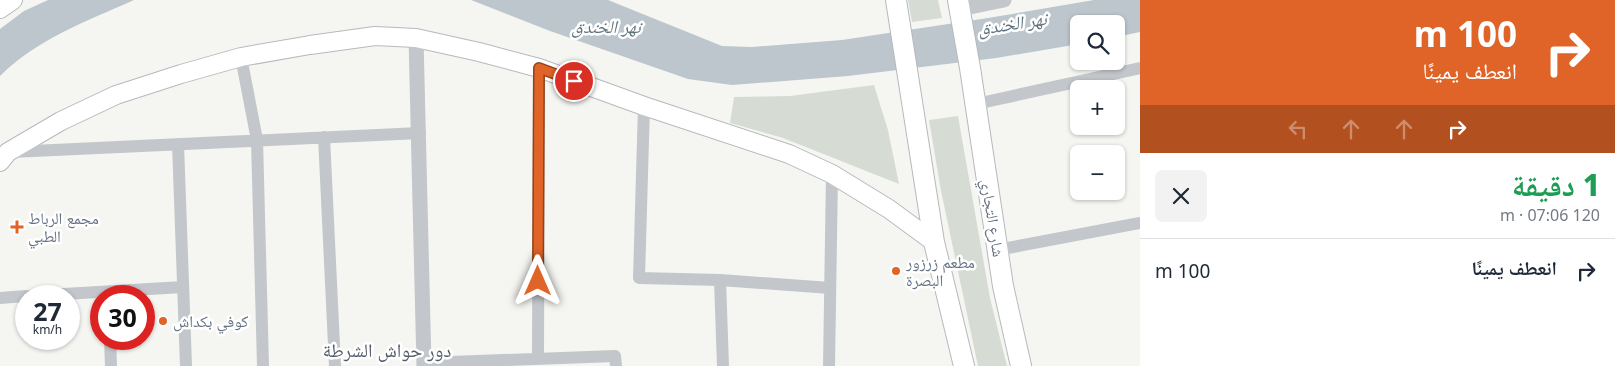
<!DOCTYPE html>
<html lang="ar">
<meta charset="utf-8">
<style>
body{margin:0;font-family:"Noto Sans","Noto Naskh Arabic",sans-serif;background:#f2f2f3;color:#1f2937;direction:rtl;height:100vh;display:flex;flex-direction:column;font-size:19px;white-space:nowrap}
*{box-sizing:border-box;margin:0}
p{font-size:16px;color:#747a83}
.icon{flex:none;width:28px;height:28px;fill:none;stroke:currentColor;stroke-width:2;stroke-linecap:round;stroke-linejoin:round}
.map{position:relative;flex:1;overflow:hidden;direction:ltr}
.drawer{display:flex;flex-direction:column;background:#fff;width:475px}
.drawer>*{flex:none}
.hud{background:#e06427;color:#fff;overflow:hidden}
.buttons{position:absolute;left:1070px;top:15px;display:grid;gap:10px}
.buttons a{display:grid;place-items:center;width:55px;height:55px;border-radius:8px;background:#fff;box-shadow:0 1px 4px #0004;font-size:25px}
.speed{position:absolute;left:15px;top:285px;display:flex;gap:10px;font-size:25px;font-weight:700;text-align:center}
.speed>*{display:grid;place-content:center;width:65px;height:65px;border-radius:50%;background:#fff;box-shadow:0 1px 4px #0004;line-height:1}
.speed small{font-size:12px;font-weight:400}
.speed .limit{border:8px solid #d22;background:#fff;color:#111}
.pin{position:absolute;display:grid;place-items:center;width:42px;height:42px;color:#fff;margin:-21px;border:2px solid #fff;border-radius:50%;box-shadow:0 1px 5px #0007}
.me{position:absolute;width:55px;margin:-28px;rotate:0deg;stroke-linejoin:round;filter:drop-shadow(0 0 4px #0008)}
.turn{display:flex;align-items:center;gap:18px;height:105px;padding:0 15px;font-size:22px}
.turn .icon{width:65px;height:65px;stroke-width:2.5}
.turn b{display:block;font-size:35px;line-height:42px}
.lanes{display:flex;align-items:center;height:48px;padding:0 15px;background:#0003;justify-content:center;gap:25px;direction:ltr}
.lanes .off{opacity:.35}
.round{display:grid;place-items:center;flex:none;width:52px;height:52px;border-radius:8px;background:#f2f2f3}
.headline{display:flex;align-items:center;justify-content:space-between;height:85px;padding:0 15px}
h1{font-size:30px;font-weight:800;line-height:38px;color:#1e9e55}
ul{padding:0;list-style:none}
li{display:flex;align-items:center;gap:15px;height:65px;padding:0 15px;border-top:1px solid #e0e1e3}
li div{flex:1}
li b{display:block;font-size:19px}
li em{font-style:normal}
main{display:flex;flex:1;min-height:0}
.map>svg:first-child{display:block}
.green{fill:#d6dcd3}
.water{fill:#bcc6cc}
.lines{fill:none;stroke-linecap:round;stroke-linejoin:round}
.secondary-casing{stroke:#b6b9be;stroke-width:20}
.primary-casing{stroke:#b6b9be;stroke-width:22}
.minor{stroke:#c3c6ca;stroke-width:12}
.tertiary{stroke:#c3c6ca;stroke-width:15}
.secondary{stroke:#fff;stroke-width:18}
.primary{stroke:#fff;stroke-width:20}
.route-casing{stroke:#924119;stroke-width:12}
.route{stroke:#e06427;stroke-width:9}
.poi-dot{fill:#e06427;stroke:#fff;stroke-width:2}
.labels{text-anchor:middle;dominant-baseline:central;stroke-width:5;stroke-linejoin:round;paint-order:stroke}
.poi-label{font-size:16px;fill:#657283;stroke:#fff;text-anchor:start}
.street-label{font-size:16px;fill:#657283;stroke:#fff}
.water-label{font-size:18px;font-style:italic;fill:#60747f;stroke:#fff}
.quarter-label{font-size:19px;fill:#535c68;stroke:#fff}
</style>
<main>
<section class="drawer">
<div class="hud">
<div class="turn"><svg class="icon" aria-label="right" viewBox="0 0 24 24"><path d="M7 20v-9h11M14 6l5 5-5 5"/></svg><div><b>100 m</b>انعطف يمينًا</div></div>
<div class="lanes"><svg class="icon off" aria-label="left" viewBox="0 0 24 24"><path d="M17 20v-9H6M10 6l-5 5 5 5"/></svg><svg class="icon off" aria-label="ahead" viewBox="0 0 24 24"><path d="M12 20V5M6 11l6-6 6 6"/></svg><svg class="icon off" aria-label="ahead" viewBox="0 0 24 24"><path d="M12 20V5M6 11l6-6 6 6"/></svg><svg class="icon" aria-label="right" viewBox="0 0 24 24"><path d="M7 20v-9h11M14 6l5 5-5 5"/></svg></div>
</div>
<div class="headline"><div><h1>1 دقيقة</h1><p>120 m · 07:06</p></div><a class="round"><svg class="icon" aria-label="close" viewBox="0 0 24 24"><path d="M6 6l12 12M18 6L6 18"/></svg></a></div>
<ul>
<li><svg class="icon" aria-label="right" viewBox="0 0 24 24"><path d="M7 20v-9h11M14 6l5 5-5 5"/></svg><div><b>انعطف يمينًا</b></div><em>100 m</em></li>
</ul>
</section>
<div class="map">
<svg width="1140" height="366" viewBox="0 0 1140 366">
<rect width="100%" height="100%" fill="#f5f6f2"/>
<path class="green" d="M908 0H938L942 18 912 22Z
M874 85 888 130 899 184 783 138 730 123 734 97 790 96Z
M958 116 990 298 1007 366H978L941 191 929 120Z"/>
<path class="water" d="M48 0H134C87 21 37 39 0 76V29L24 11Z
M471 0H608L722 46 752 47 842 40 988 18 1094 0H1140V32L1116 37V24H1079V44L996 58 848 76 732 85 688 79 550 31Z"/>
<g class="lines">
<defs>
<path id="secondary" d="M0 9 13 0
M0 162 8 152 61 121 116 95 181 74 241 57 310 45 375 36 416 38 479 52 539 68 644 106 789 154 832 174 889 209 934 242"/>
<path id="primary" d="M896 0 934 242 964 366
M958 0 970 68 1003 286 1021 366"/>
</defs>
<use href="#secondary" class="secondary-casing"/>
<use href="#primary" class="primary-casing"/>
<path class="minor" d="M241 57 257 140 263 366
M976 104 1140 68
M644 106 639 278 720 280 830 288
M324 137 335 366
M178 144 186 366
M11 152 420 133
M997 250 1140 223
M720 280 723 366
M30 296 183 287
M0 298 26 296
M110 339 111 366
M538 359 539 68
M424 363 615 356 616 366
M829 366 832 174"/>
<path class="tertiary" d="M960 9 1004 0
M416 38 424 366"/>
<use href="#secondary" class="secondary"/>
<use href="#primary" class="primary"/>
</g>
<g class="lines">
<defs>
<path id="route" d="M538 281 539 68 574 81"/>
</defs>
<use href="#route" class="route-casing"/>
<use href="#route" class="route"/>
</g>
<g class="poi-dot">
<path d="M14.5 219.5h5v5h5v5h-5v5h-5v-5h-5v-5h5z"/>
<circle cx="896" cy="271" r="5"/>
<circle cx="163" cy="321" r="5"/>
</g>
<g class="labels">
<g class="poi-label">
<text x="28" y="218">مجمع الرباط<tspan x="28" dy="18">الطبي</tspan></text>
<text x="906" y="262">مطعم زرزور<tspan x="906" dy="18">البصرة</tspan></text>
<text x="173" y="321">كوفي بكداش</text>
</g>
<g class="street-label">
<text transform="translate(993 218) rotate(81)">شارع التجاري</text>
</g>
<g class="water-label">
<text transform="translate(1012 23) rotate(-9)">نهر الخندق</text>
<text x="606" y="26">نهر الخندق</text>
</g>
<g class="quarter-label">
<text x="387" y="350">دور حواش الشرطة</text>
</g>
</g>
</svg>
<div class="buttons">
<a><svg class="icon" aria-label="search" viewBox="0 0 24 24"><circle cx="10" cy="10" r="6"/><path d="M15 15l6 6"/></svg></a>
<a>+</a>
<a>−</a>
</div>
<div class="speed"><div>27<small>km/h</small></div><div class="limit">30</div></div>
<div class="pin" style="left:574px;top:81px;background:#d93025"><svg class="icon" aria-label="arrive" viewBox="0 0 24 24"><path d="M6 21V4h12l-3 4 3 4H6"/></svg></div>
<svg class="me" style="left:538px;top:281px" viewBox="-20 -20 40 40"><path d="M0-17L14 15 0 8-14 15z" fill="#e06427" stroke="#fff" stroke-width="4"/></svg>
</div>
</main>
